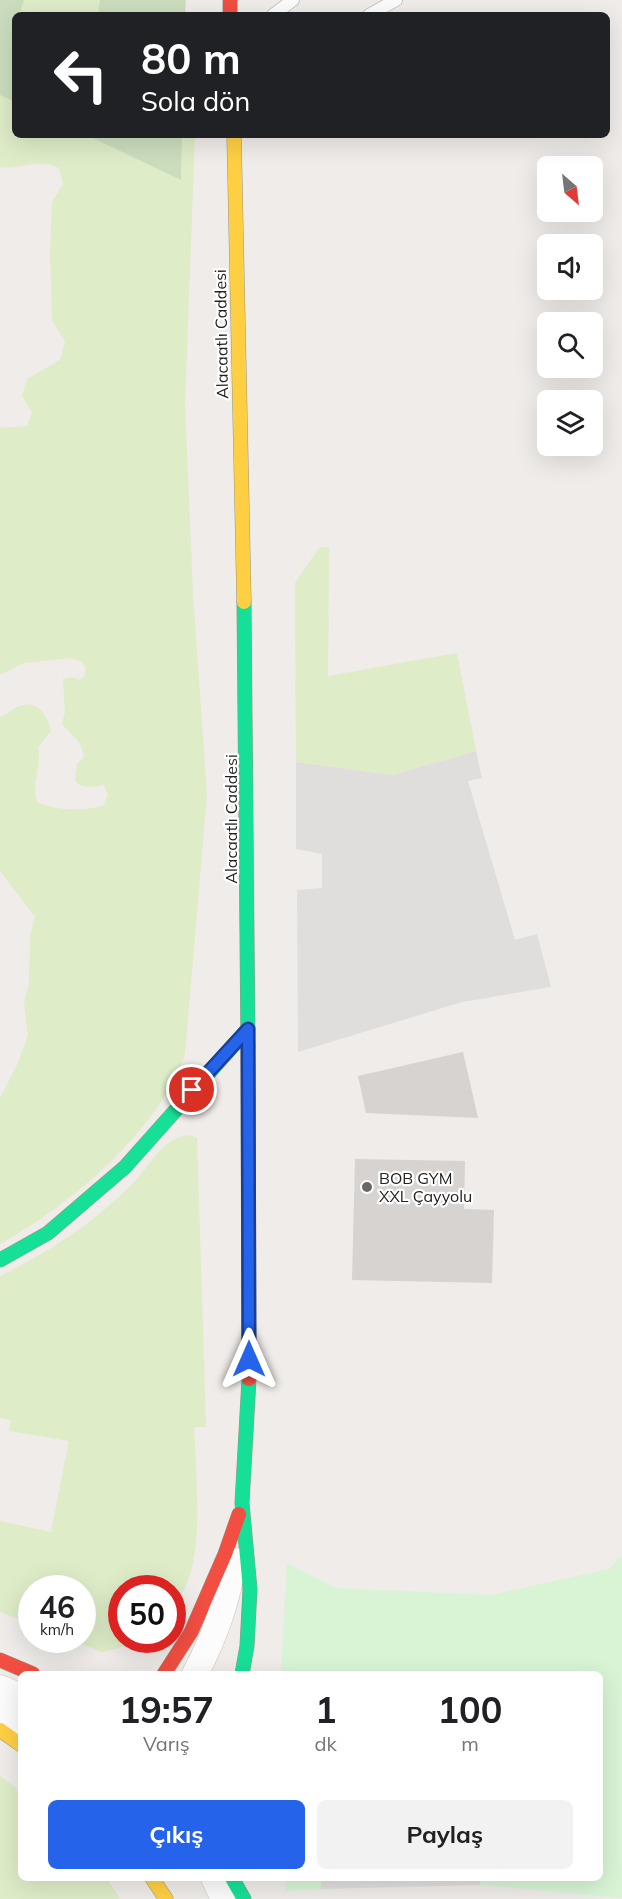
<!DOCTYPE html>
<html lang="tr">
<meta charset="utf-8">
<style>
body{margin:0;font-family:Mulish,sans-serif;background:#f2f2f2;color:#202124;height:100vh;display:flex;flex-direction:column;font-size:22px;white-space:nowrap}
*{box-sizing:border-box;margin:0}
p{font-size:20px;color:#757577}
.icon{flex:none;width:33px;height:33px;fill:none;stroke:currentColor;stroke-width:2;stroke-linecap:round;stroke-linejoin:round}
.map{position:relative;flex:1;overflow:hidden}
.sheet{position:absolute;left:18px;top:1671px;width:585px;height:210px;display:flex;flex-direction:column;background:#fff;border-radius:9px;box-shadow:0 6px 24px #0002}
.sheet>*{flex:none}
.top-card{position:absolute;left:12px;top:12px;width:598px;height:126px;border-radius:9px;box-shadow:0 6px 24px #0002;background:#202124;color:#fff;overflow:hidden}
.needle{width:39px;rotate:152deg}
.fabs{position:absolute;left:537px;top:156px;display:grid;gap:12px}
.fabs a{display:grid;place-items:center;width:66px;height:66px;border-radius:9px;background:#fff;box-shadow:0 6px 24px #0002;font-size:30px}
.speed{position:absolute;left:18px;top:1575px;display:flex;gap:12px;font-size:30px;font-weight:700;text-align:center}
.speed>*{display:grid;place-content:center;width:78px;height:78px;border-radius:50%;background:#fff;box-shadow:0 6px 24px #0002;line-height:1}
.speed small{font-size:15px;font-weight:400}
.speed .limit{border:9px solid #d22;background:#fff;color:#111}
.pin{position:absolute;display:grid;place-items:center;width:51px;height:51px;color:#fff;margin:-26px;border:3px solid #fff;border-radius:50%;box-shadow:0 2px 6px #0007}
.me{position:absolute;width:66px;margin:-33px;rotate:0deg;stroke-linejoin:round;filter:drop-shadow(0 0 4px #0008)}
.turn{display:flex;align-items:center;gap:21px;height:126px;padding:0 30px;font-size:27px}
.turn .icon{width:78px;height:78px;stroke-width:2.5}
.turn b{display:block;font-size:42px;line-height:51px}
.eta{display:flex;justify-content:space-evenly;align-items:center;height:102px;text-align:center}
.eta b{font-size:36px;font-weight:700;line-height:42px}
.button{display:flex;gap:12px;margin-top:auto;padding:12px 30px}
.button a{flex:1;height:69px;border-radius:9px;background:#2563eb;color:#fff;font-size:24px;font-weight:700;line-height:69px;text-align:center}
.button a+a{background:#f2f2f2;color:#202124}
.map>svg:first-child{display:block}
.grass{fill:#deecc8}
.forest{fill:#ccddbe}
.park{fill:#d8f4d5}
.parking{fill:#dfdedd}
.building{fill:#d6d3d0}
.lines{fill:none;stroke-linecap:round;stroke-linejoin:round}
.lane-casing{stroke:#c8c7c5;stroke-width:14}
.street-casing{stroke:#c8c7c5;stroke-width:27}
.fast-casing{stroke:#999980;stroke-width:15}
.slow-casing{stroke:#999980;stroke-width:15}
.jam-casing{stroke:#999980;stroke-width:15}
.lane{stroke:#fdfcfc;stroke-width:12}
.street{stroke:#fdfcfc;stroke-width:26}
.fast{stroke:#16e098;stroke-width:14}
.slow{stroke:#ffcf43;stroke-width:14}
.jam{stroke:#f24e42;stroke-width:14}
.route-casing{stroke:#184099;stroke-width:15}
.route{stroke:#2563eb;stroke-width:10}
.poi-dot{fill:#696867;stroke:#fff;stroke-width:2}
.labels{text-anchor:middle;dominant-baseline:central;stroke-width:4.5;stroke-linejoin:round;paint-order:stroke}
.street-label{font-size:16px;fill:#212121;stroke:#fff}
.poi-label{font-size:16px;fill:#212121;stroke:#fff;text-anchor:start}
</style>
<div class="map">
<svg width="622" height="1899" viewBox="0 0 622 1899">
<rect width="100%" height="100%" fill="#efece9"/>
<path class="grass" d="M24 0H100L98 15H19Z
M0 95 15 102V135H86L181 180 182 135H195L185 404 193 594 207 795 185 1054C180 1066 175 1080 168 1091 130 1153 63 1209 0 1244V1098L17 1065 28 1035 24 1004 29 983 30 937 35 917 0 871V717C7 715 11 710 17 707 37 698 47 715 51 731L38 747C42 767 31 783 37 802 55 811 84 811 103 806L108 795 104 785C94 787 82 790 75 780L77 764 84 757C82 740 71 735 62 724L65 712 63 679 73 677 78 680 84 677 86 668 82 662 71 658 24 663 0 675V428L27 426 32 412 22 396 27 379 60 360 65 342 52 320 50 253 52 202 63 184 59 168C36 157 24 170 0 167Z
M329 547 328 676 457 653 476 751 392 775 296 762 295 583 319 548Z
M190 1135 197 1138 206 1427H194C196 1467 201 1525 193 1563 190 1580 181 1596 173 1610L172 1588H122V1640H141L133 1644 102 1652 70 1640H82V1588H32L31 1624 0 1612V1521L51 1532 69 1441 9 1431 11 1420 0 1418V1276C52 1251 103 1217 142 1173 156 1156 166 1137 190 1135Z
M0 1776 21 1792V1878H107L120 1899H0Z"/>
<path class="forest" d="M0 0H24L19 15H15L12 42 15 43V102L0 95Z
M100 0H186L185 15H98Z
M86 135H182L181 180Z"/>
<path class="park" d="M622 1555V1898L480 1885V1878H600V1674H281L287 1563 336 1588 491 1595 609 1569Z
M285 1878H321V1889L286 1891Z"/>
<path class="parking" d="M476 751 482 778 468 781 515 940 537 934 551 987 462 1002 298 1052 297 890 322 888V854L296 849V762L392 775Z
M321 1878H480V1885L321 1889Z"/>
<path class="building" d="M463 1052 478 1118 366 1113 358 1076Z
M355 1159 465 1161 464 1209 494 1210 492 1283 352 1280Z"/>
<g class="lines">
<defs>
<path id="lane" d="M273 15 293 0
M369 15 396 0"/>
<path id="street" d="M195 1674C214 1638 228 1601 233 1561L241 1562V1565
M0 1688 21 1697
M0 1707 21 1722
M214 1878 224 1899"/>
<path id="fast" d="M244 602 248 1046
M0 1260 48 1233 125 1167 248 1029
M242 1674 247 1646 250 1589 242 1503 249 1379
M232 1878 244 1899"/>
<path id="slow" d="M234 135 244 602
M0 1730 21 1745
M152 1878 166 1899"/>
<path id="jam" d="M230 0V15
M248 1046 249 1379
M0 1660 33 1674
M164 1674 191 1632 225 1554 239 1514"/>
</defs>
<use href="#lane" class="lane-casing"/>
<use href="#street" class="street-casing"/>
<use href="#fast" class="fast-casing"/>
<use href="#slow" class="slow-casing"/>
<use href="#jam" class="jam-casing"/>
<use href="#lane" class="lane"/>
<use href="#street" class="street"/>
<use href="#fast" class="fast"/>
<use href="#slow" class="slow"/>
<use href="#jam" class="jam"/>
</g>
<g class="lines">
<defs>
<path id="route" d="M192 1090 248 1029 249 1359"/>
</defs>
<use href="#route" class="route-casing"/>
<use href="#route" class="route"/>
</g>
<circle class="poi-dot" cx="367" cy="1187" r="6"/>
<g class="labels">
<g class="street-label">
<text transform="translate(221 334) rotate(-91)">Alacaatlı Caddesi</text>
<text transform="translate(231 819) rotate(-90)">Alacaatlı Caddesi</text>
</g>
<g class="poi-label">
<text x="379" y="1178">BOB GYM<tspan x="379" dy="18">XXL Çayyolu</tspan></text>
</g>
</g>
</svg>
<div class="fabs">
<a><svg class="needle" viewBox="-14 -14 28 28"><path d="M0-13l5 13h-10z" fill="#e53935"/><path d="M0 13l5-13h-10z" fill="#757577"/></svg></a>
<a><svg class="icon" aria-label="sound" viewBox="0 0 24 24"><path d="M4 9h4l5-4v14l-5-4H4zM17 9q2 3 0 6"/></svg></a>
<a><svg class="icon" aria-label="search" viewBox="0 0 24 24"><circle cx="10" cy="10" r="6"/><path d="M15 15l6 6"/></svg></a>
<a><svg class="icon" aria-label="layers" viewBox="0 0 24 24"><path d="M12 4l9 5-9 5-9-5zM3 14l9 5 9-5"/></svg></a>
</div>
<div class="speed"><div>46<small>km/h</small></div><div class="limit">50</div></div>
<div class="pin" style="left:192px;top:1090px;background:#d93025"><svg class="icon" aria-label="arrive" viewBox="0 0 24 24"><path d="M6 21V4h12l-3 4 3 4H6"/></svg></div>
<svg class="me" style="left:249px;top:1359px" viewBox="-20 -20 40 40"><path d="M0-17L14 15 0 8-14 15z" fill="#2563eb" stroke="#fff" stroke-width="4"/></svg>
<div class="top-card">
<div class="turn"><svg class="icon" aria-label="left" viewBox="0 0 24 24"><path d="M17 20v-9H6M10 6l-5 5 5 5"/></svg><div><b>80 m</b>Sola dön</div></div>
</div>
<section class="sheet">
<div class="eta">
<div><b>19:57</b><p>Varış</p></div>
<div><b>1</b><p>dk</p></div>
<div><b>100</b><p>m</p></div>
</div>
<div class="button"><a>Çıkış</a><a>Paylaş</a></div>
</section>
</div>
